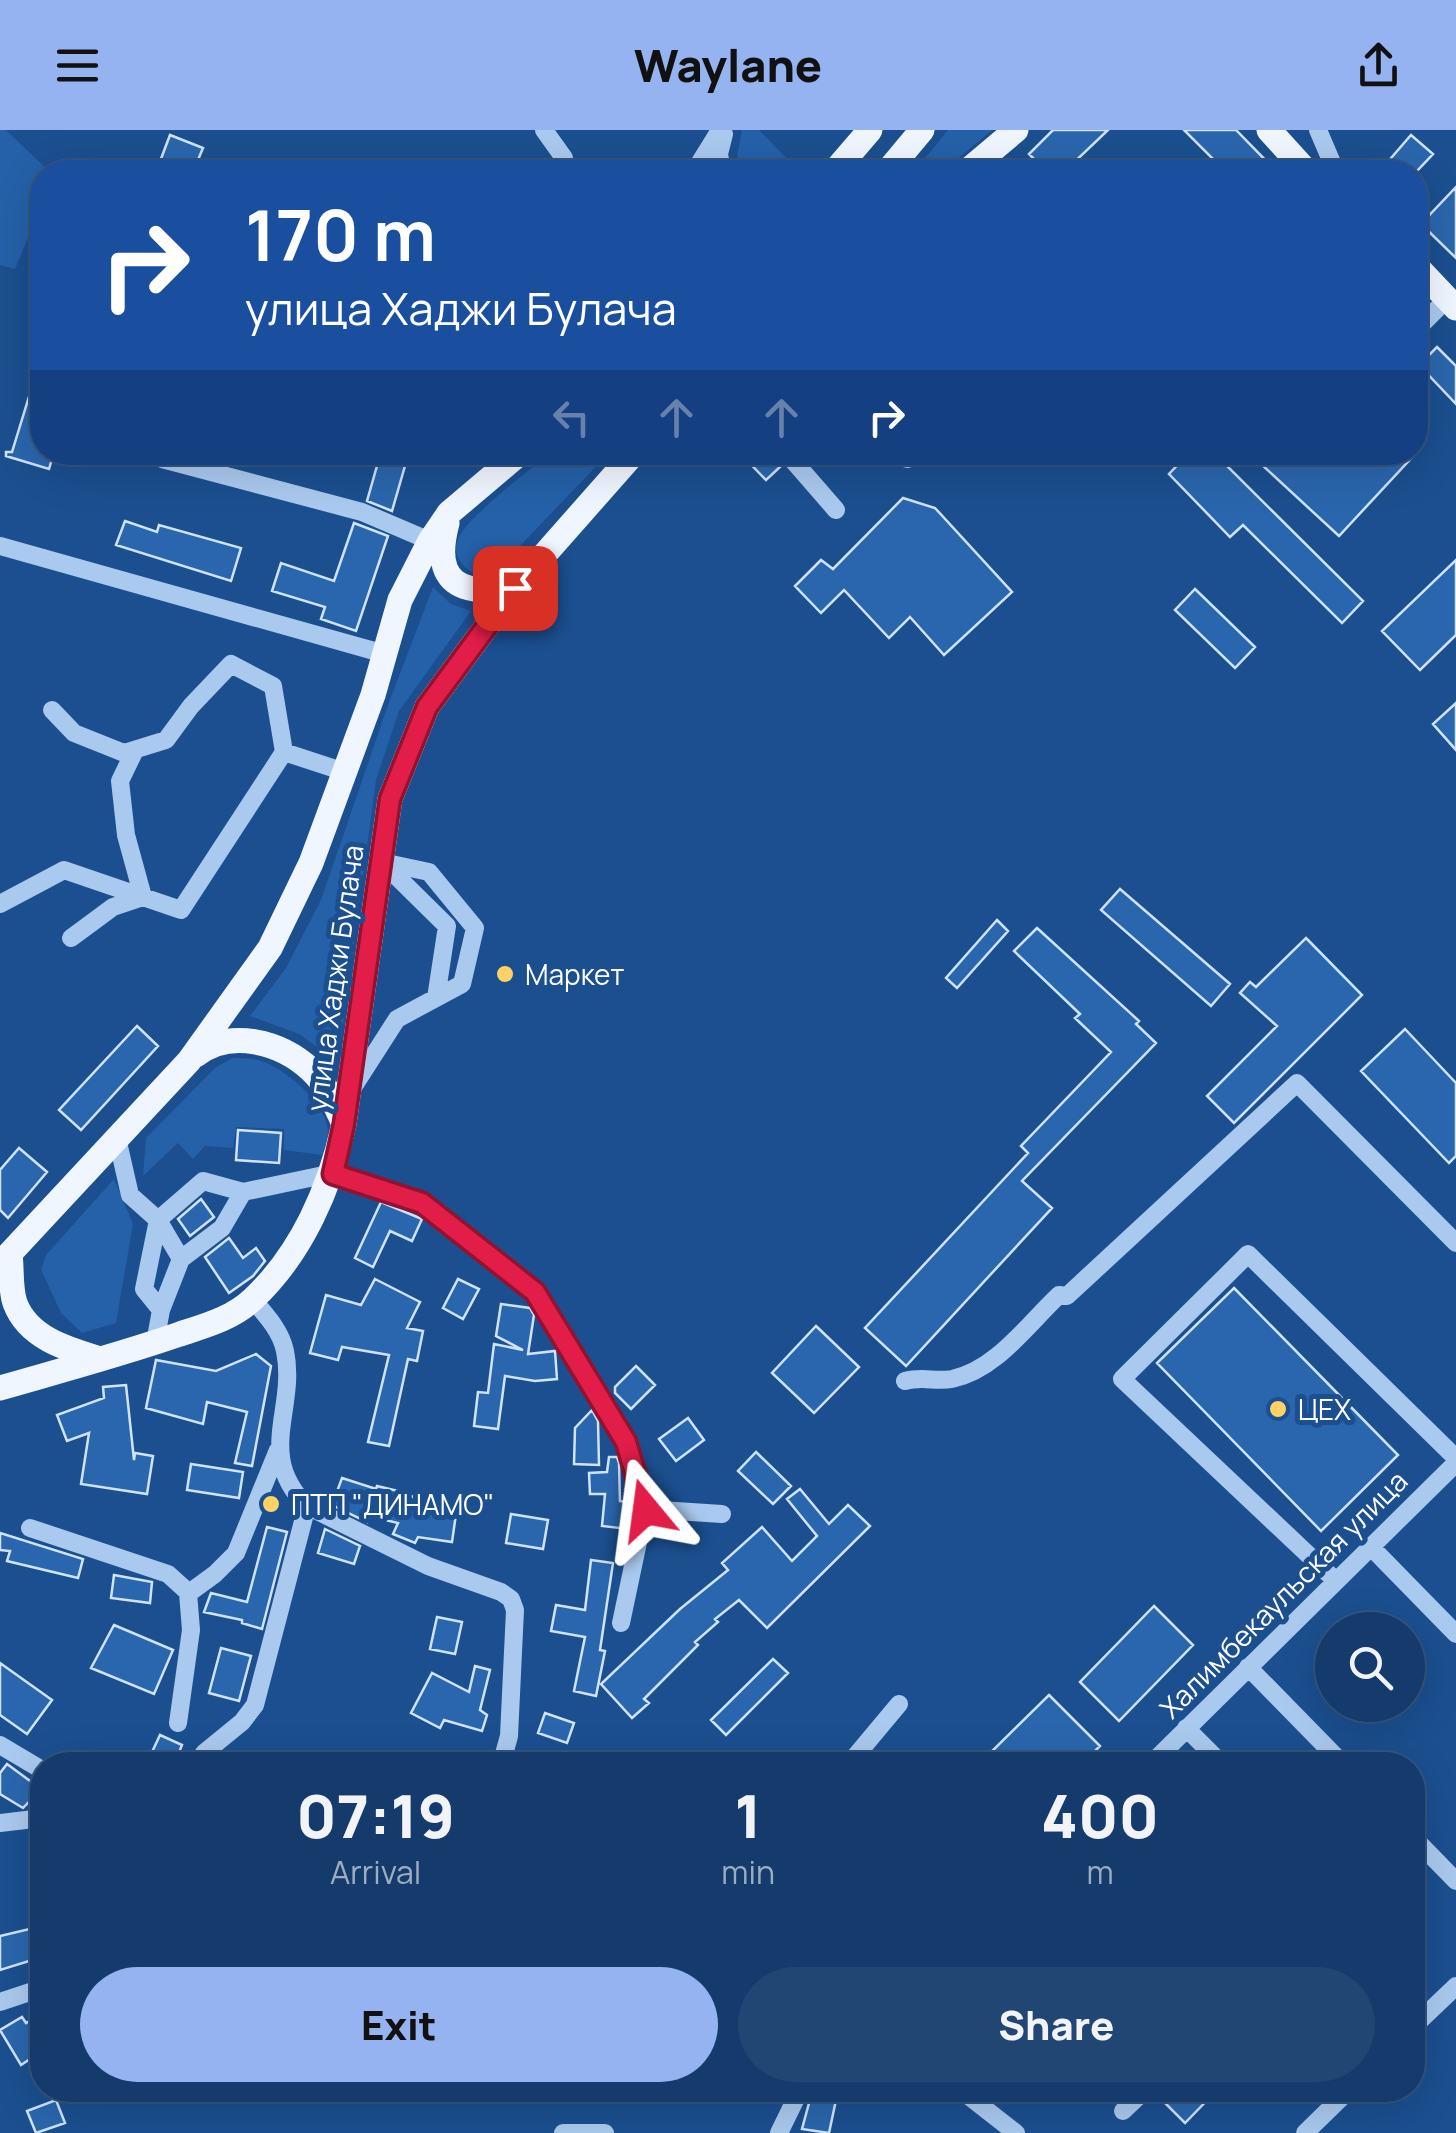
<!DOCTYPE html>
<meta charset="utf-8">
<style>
body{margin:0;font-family:Manrope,sans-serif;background:#214673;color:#f1f3f6;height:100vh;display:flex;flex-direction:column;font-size:38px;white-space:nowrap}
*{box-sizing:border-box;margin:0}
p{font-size:32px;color:#9dadc1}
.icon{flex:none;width:55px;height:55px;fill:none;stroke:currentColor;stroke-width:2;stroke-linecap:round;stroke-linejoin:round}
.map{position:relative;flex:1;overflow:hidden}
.drawer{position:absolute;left:30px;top:1622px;width:1395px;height:350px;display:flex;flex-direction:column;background:#143b6b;border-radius:40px;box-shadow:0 10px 40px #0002,0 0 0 2px #33557e}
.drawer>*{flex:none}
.top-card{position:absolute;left:30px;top:30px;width:1398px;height:305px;border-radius:40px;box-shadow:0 10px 40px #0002,0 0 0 2px #33557e;background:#1a4fa0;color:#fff;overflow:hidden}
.controls{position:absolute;left:1315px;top:1482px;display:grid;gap:20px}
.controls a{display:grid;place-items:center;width:110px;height:110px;border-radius:50%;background:#143b6b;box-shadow:0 10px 40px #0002,0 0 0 2px #33557e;font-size:50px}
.pin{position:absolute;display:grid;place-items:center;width:85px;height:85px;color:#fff;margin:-42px;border-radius:20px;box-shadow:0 5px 15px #0006}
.me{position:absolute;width:110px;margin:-55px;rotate:344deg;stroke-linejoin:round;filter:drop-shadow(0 0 8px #0008)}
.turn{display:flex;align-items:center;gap:35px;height:210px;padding:0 50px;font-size:45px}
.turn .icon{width:130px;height:130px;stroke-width:2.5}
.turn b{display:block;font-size:70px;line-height:85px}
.lanes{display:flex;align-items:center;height:95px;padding:0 50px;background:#0003;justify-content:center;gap:50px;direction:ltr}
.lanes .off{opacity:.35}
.eta{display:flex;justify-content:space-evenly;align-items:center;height:170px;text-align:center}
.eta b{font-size:60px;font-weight:800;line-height:70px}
.button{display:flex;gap:20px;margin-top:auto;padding:20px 50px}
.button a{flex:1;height:115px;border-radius:60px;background:#95b2f1;color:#111;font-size:40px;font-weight:800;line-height:115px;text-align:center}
.button a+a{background:#214673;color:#f1f3f6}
header{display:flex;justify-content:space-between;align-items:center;height:130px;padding:0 50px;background:#95b2f1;color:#111;font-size:45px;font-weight:800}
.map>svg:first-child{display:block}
.green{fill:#2461a8}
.building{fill:#2a66ad;stroke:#cfe3fa;stroke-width:2.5}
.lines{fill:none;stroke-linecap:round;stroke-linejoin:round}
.minor{stroke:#a9c9ee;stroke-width:18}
.major{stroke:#f0f6ff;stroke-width:25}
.route-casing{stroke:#92132f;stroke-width:25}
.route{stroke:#e11d48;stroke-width:18}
.poi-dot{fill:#ffd166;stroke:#1b4f8f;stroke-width:4}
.labels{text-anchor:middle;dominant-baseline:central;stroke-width:10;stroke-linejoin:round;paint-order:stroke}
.poi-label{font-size:28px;fill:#fff;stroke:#1b4f8f;text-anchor:start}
.street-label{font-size:28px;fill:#fff;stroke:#1b4f8f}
</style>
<header><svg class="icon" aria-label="menu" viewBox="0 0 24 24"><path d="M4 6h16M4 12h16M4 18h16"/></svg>Waylane<svg class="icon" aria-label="share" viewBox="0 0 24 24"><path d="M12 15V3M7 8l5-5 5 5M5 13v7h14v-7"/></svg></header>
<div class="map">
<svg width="1456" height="2003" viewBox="0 0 1456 2003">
<rect width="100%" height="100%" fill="#1b4f8f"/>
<path class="green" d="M0 0H6L50 42H42V74L15 139 0 135Z
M742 0H759L800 42H744L737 26Z
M948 0H992L942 42H914Z
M550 323H609L496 441 478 446C464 439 451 426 458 409 469 385 529 341 550 323Z
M433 457 451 474 471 481 399 581 376 650 338 932 299 904 250 886 286 838 321 770 388 575Z
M233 928C241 928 250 928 258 930 283 936 328 974 328 1002 328 1009 325 1017 322 1025L284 1020V999L236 997 233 1018 205 1016 193 1029 178 1013 143 1046 146 1008 216 937Z
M114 1049 133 1094 116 1193 82 1203 61 1183 41 1140 46 1125Z"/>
<path class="building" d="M1053 0H1108L1064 42H1018L1033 28 1029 24Z
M1184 0H1236L1277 42H1226Z
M170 5 203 18 193 42H156Z
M1411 5 1433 24 1416 42H1379Z
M1456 57V128L1421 94Z
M1437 217 1456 236V274L1419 235Z
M39 234H42V322H54L49 339 6 326V322H12Z
M381 322H409L392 381 367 371Z
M739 322H778L781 336 766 350Z
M1190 322H1234L1224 333 1363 471 1342 493 1243 395 1230 407 1169 344Z
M1248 322H1417L1339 406Z
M903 368 935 378 1012 462 944 525 910 487 889 508 844 460 821 483 795 456 821 430 833 439Z
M125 391 157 402 159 395 241 418 231 451 116 415Z
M354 393 388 406 356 501 321 489 325 477 272 461 281 433 334 451Z
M1456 430V505L1420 540 1382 501Z
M1195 459 1255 517 1235 538 1175 480Z
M1456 573V620L1433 594Z
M1120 759 1230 854 1211 876 1101 780Z
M997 790 1008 801 957 858 946 848Z
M1037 798 1139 891 1136 894 1156 913 1022 1051 1052 1078 906 1236 865 1198 1028 1023 1021 1016 1111 922 1075 888 1080 884 1014 821Z
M1306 808 1362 865 1234 993 1207 966 1277 896 1240 863 1250 852 1256 857Z
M137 896 158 916 81 1000 59 980Z
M1405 899 1456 953V1026L1449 1033 1361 941Z
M238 1000 281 1003 279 1033 236 1030Z
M19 1018 47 1042 8 1088 0 1080V1040Z
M201 1069 214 1087 190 1106 178 1089Z
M381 1072 422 1089 412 1111 390 1101 373 1137 355 1128Z
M229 1108 243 1128 256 1118 265 1131 253 1146 229 1163 205 1127Z
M375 1149 420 1172 407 1198 423 1201 417 1231 408 1229 389 1316 368 1312 389 1225 342 1217 338 1230 310 1223 326 1165 361 1175Z
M458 1149 479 1159 463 1189 443 1178Z
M1234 1158 1398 1325 1321 1401 1157 1233Z
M501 1174 530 1178 534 1185 528 1224 555 1221 557 1249 535 1251 505 1246 498 1299 474 1296 478 1262 488 1263 494 1214 523 1220 496 1206Z
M816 1196 859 1237 814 1283 772 1243Z
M256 1224 271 1236 252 1336 235 1333 247 1282 207 1272 203 1294 146 1278 156 1230 216 1241Z
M636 1236 655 1255 631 1279 615 1263V1257Z
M126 1255 134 1330 135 1323 153 1326 147 1364 81 1354 89 1303 67 1311 57 1285 104 1268 103 1257Z
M592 1280 598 1291 599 1335 574 1334 575 1298Z
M688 1288 704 1310 676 1331 659 1309Z
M756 1322 791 1356 773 1374 738 1341Z
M609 1327H617L619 1333 620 1371 630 1372 632 1379 628 1399 602 1396 605 1364H590L589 1343 607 1342Z
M191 1334 243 1342 239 1368 187 1360Z
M342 1348 376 1359 377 1356 402 1362 427 1373 457 1377 452 1412 418 1407 415 1413 393 1404 398 1393 369 1386 367 1392 332 1375Z
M800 1359 829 1394 848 1375 870 1396 767 1498 739 1470 715 1489 718 1492 695 1512 698 1515 644 1569 649 1573 632 1588 601 1554 680 1479 728 1440 722 1433 762 1397 792 1431 817 1406 787 1369Z
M511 1384 548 1390 543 1419 506 1413Z
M267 1397 287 1402 262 1499 242 1493V1490L204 1482 211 1463 247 1472Z
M325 1399 360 1416 354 1434 318 1423Z
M0 1403 83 1429 78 1448 7 1431 10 1421 0 1420Z
M591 1430 613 1433 600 1520 605 1521 596 1566 574 1561 585 1507 551 1501 556 1475 585 1480Z
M114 1445 152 1452 150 1473 111 1468Z
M1154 1476 1193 1515 1119 1591 1080 1552Z
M437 1487 462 1492 455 1524 430 1519Z
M114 1495 173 1520 154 1564 91 1538Z
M221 1518 251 1526 239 1571 209 1563Z
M773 1529 788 1543 726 1605 711 1590Z
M0 1533 52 1570 27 1604 0 1585Z
M475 1536 490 1540 480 1580 487 1585 482 1601 444 1590 440 1598 411 1583 432 1543 469 1562Z
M1049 1565 1100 1616 1081 1635H978Z
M545 1583 574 1593 567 1613 538 1603Z
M160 1605 182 1615 174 1635H146Z
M7 1634 41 1659 23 1678 0 1664V1643Z
M42 1796V1827L0 1840V1806Z
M42 1884V1921L21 1935 0 1900 22 1887 26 1893Z
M1157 1960H1217L1185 1993 1157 1965Z
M812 1962 836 1970 829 2003 802 1999Z
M56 1970 65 1993 36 2003 27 1981Z"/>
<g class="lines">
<path class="minor" d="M544 0 564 28 563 42
M1318 0 1336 42
M694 42 720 0
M722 42 719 24 724 4
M1415 201 1447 169
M874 322 908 329 915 322
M790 327 836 380
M162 329 362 382 430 411
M0 416 385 524
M52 580 74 603 124 623 166 610 191 576 231 534 273 556 284 622 345 642
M382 732 447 796 436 868
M0 774 64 740 181 780 284 622
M71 808 113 777 143 767 126 705 120 651 135 620
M352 959 397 889 462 854 475 798 429 742 382 732
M117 1008 130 1065 158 1090 181 1129
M253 1170C266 1185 281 1201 285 1221 297 1279 255 1325 307 1376L428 1436 501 1462 511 1469 515 1480 509 1606 501 1635
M161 1180 181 1129 222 1098 243 1062
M155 1213 161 1180 144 1159 158 1090 203 1051 243 1062 333 1043 422 1073 535 1162 626 1312 645 1379 621 1493
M905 1251C923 1246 935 1252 952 1249 996 1240 1028 1194 1059 1165L1067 1166 1297 953 1456 1113
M645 1379 722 1384
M30 1398 168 1444 189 1463 215 1444 236 1423 278 1320
M1370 1416 1456 1504
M1335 1450 1122 1249 1248 1124 1456 1328
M1248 1537 1344 1635
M178 1593 191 1500 188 1463
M1186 1598 1223 1635
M0 1615 42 1640
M204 1623 242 1592 255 1575 307 1376
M848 1635 899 1574
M1150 1635 1456 1333
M0 1693 42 1688
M1412 1706 1456 1751
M0 1872 42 1858
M1412 1898 1456 1856
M961 1960 1016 2003
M1123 1981 1145 1960
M563 2003H605
M779 2003 800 1960
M1305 2003 1349 1960"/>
<path class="major" d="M1269 0 1307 42
M834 42 870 0
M887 42 922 0
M966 42 1016 0
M1415 135 1456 178
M447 393C431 454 461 466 515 458
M196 925C230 898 281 912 311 940 326 954 336 976 344 994
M10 1124C12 1138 10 1159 15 1173 28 1208 67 1219 100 1229
M0 1134 189 931 270 818 311 733 373 565 400 470 430 411 449 383 521 322
M0 1258C59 1241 119 1225 177 1205 204 1196 232 1189 253 1169 302 1123 330 1058 344 994L390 669 427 577 515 458 635 322"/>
</g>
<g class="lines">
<defs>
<path id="route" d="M515 458 427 577 390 669 344 994 333 1044 422 1073 535 1162 626 1312 646 1380"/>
</defs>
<use href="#route" class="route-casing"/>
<use href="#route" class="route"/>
</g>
<g class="poi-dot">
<circle cx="505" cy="844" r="10"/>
<circle cx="1278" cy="1279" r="10"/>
<circle cx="271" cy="1374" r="10"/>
</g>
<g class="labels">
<g class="poi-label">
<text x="525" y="844">Маркет</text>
<text x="1298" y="1279">ЦЕХ</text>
<text x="291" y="1374">ПТП "ДИНАМО"</text>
</g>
<g class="street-label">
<text transform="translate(334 848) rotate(-82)">улица Хаджи Булача</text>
<text transform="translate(1283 1464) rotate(-45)">Халимбекаульская улица</text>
</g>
</g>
</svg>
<div class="controls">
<a><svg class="icon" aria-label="search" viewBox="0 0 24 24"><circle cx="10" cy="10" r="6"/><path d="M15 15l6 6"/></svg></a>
</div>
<div class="pin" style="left:515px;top:458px;background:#d93025"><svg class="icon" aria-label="arrive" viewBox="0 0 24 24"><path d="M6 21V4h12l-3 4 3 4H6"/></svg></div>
<svg class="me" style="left:646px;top:1380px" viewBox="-20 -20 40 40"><path d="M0-17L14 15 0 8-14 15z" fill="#e11d48" stroke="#fff" stroke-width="4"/></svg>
<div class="top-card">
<div class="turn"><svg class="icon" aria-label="right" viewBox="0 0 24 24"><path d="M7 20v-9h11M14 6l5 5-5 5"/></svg><div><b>170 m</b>улица Хаджи Булача</div></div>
<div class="lanes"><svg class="icon off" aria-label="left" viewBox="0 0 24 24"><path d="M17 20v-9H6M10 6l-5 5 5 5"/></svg><svg class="icon off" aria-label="ahead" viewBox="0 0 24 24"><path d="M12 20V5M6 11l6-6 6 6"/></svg><svg class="icon off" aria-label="ahead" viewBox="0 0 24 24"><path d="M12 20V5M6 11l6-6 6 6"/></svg><svg class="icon" aria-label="right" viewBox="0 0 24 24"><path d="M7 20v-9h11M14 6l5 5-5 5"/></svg></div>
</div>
<section class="drawer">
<div class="eta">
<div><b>07:19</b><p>Arrival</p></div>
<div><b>1</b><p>min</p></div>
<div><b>400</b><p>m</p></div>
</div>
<div class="button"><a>Exit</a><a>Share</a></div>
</section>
</div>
